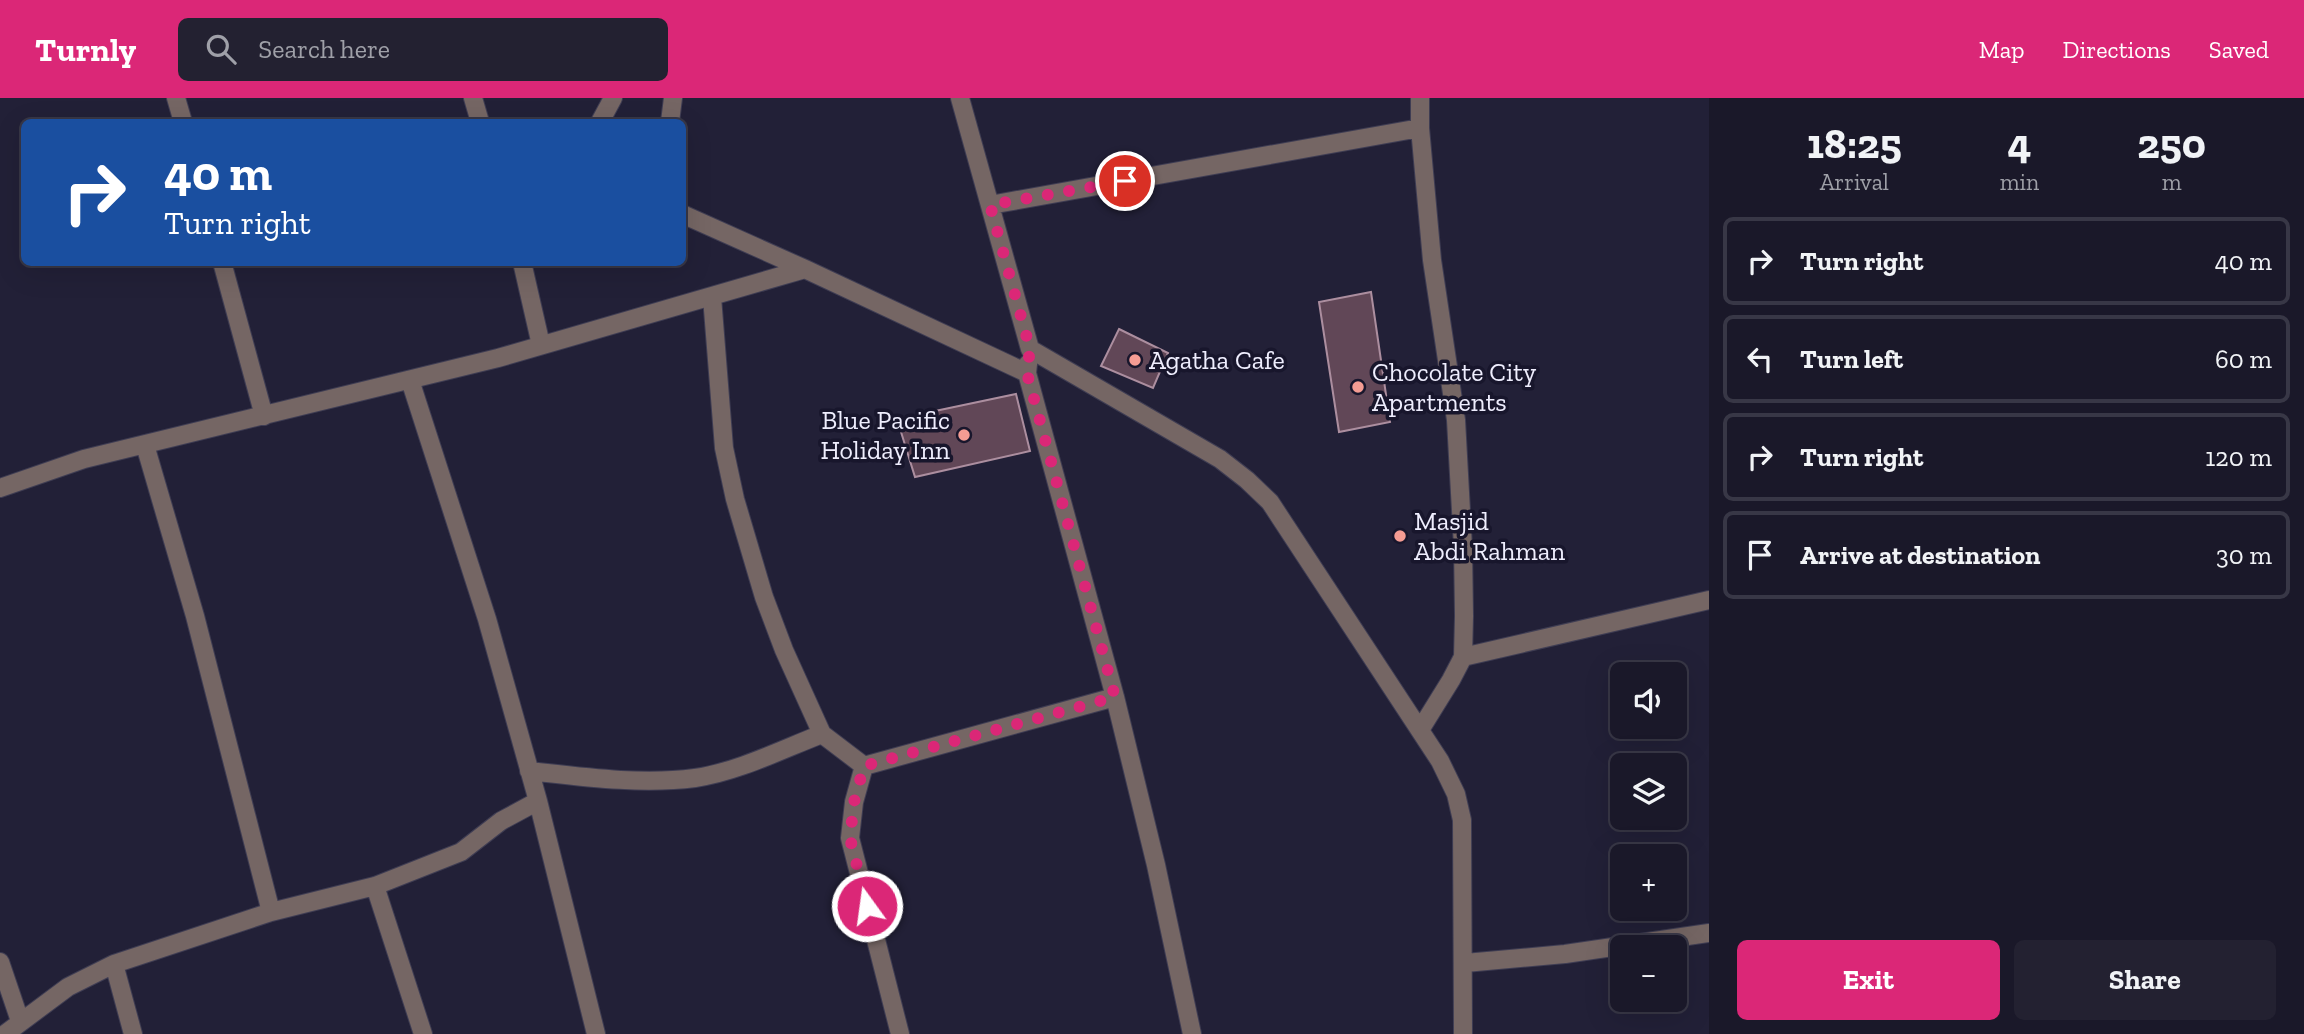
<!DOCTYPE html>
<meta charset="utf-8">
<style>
body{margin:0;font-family:"Zilla Slab",serif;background:#232131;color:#f1f3f6;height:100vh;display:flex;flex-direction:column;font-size:26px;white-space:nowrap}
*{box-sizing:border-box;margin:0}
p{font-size:23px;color:#9fa0a8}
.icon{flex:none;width:38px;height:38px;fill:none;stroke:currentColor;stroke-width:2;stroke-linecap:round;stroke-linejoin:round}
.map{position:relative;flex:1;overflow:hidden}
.side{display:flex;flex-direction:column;background:#1a1829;width:595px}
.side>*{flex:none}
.guide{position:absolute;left:21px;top:21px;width:665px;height:147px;border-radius:10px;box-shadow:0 7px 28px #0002,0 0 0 2px #383746;background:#1a4fa0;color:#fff;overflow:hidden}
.controls{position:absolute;left:1610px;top:564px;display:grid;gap:14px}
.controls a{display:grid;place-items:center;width:77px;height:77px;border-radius:10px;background:#1a1829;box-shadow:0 7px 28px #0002,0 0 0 2px #383746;font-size:35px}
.pin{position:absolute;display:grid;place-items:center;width:60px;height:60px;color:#fff;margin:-30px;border:4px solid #fff;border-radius:50%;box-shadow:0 2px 7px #0007}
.me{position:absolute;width:77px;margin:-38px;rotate:346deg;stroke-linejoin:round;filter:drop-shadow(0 0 5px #0008)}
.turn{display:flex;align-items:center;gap:24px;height:147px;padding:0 28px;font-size:32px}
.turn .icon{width:91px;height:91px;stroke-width:2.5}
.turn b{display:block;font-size:49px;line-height:60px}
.eta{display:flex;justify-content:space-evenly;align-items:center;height:119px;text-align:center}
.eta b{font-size:42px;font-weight:700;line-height:49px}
.cta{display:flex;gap:14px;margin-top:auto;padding:14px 28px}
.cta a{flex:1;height:80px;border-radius:10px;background:#db2777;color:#fff;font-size:28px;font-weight:700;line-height:80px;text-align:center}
.cta a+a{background:#232131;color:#f1f3f6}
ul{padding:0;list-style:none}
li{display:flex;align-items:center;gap:21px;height:88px;margin:0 14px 10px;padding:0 14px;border:4px solid #383746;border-radius:10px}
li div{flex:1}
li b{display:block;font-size:26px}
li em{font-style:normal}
header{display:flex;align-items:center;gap:42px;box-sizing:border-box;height:98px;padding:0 35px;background:#db2777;color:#fff}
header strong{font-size:33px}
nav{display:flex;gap:38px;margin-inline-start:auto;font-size:24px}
.search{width:490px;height:63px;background:#232131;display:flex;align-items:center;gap:18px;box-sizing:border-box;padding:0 24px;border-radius:10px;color:#9fa0a8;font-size:26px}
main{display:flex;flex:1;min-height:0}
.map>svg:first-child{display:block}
.building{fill:#614757;stroke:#ac8e9f;stroke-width:2}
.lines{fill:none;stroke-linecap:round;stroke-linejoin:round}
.street-casing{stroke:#3f3d53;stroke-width:20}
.street{stroke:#756664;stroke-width:18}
.route{stroke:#db2777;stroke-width:12;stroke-dasharray:0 21.6}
.poi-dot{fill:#f59c93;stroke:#18162c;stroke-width:2.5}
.labels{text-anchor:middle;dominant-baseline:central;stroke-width:7;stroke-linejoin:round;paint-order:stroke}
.poi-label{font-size:26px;fill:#efeefe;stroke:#18162c;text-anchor:start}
</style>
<header>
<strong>Turnly</strong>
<div class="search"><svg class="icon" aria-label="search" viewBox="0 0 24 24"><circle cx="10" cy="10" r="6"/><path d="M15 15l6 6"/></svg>Search here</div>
<nav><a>Map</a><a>Directions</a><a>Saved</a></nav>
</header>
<main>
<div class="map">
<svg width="1709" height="936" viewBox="0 0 1709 936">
<rect width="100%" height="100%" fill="#222037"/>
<path class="building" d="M1371 194 1390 324 1339 334 1319 204Z
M1119 231 1168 255 1153 290 1101 268Z
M1016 296 1030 353 915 379 897 321Z"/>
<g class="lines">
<defs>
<path id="street" d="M176 0 183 24
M473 0 480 24
M960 0 1030 251 1220 361 1247 382 1270 404 1440 663 1456 696 1462 722 1463 936
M600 24 613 0
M670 24 673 0
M990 107 1420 30
M682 116 805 171 1027 275 1028 266
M222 164 264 318
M522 164 541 247
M712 199 724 350 735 401 764 499 784 552 822 636 864 668
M1027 275 1115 599 1156 767 1192 936
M410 282 487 521 538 703 596 936
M145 347 195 518 271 814
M0 390 84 361 498 260 805 171
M1463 559 1709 502
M1420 632 1451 582 1463 559 1464 518 1463 449 1456 322 1432 162 1420 30V0
M864 668 854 704 850 740 900 936
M864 668 1115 599
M529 673C583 679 641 687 695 680 737 674 783 651 822 636
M375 788 423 936
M0 864 20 923
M1465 865 1565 856 1709 835
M114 866 133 936
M5 936 68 889 114 866 271 814 375 788 461 754 501 723 538 703"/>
</defs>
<use href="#street" class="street-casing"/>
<use href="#street" class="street"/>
</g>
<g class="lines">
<path class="route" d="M867 808 850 740 854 704 864 668 1115 599 1027 275 1030 251 990 107 1125 83"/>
</g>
<g class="poi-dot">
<circle cx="1135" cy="262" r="7"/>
<circle cx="1358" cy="289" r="7"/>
<circle cx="964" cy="337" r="7"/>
<circle cx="1400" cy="438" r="7"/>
</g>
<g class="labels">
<g class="poi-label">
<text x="1149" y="262">Agatha Cafe</text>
<text x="1372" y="274">Chocolate City<tspan x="1372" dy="30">Apartments</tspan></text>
<text x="950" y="322" text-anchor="end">Blue Pacific<tspan x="950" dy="30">Holiday Inn</tspan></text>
<text x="1414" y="423">Masjid<tspan x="1414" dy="30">Abdi Rahman</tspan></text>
</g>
</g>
</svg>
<div class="controls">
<a><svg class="icon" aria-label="sound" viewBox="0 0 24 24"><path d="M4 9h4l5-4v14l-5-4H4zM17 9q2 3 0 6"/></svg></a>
<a><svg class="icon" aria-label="layers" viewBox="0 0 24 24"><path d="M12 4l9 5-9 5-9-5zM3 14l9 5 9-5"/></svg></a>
<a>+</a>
<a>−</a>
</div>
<div class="pin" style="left:1125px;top:83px;background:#d93025"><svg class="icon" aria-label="arrive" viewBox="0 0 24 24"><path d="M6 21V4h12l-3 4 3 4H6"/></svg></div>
<svg class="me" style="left:867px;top:808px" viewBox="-20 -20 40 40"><circle r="17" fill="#db2777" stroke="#fff" stroke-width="3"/><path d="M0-11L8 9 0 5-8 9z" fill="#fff"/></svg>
<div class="guide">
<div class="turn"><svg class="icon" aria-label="right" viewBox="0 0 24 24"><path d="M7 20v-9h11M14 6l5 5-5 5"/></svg><div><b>40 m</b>Turn right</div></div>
</div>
</div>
<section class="side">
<div class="eta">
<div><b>18:25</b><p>Arrival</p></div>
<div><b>4</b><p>min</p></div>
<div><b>250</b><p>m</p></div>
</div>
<ul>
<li><svg class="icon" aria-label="right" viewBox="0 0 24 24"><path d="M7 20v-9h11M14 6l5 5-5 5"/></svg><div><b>Turn right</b></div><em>40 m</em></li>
<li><svg class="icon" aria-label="left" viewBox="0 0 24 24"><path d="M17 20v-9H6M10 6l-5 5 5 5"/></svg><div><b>Turn left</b></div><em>60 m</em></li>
<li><svg class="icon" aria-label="right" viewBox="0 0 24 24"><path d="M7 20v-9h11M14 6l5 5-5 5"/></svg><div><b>Turn right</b></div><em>120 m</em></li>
<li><svg class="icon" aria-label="arrive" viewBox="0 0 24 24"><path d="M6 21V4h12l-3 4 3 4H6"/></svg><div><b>Arrive at destination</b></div><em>30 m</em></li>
</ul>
<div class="cta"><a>Exit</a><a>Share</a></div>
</section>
</main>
